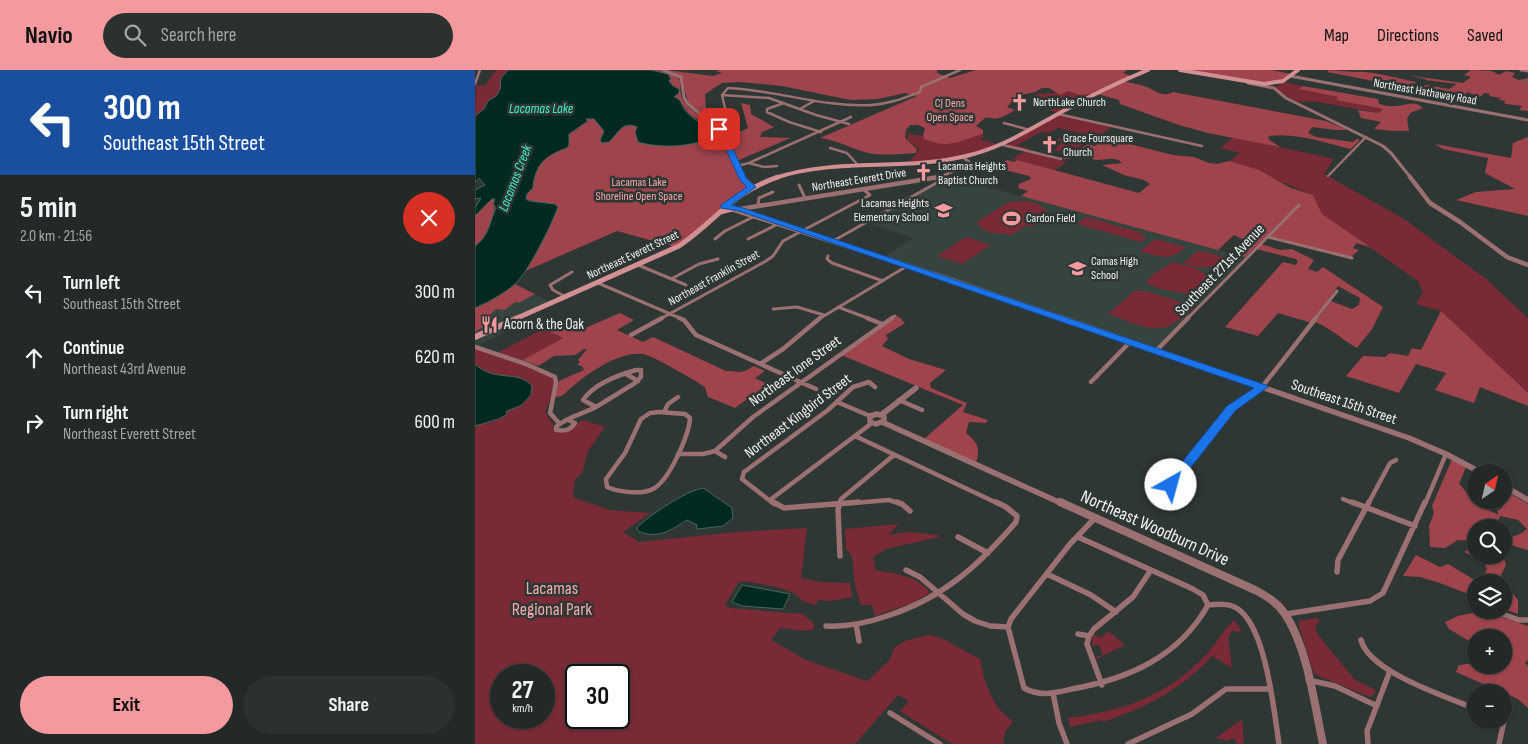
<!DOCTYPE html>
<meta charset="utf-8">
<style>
body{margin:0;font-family:"Sofia Sans Condensed",sans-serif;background:#2b312f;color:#f1f3f6;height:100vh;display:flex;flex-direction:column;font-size:19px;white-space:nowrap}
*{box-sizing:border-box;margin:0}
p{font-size:16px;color:#a3a6a7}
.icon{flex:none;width:28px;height:28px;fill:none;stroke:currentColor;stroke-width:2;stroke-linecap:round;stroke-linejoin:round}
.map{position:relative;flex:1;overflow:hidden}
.side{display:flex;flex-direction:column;background:#232927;width:475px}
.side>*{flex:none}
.guide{background:#1a4fa0;color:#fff;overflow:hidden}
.needle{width:32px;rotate:34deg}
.fabs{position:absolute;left:992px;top:394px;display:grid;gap:10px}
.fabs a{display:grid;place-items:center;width:45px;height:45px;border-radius:50%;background:#232927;box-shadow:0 1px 4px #0004,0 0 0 1px #404544;font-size:25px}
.speed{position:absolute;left:15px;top:594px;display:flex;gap:10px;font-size:25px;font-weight:700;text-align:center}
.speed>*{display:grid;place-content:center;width:65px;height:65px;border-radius:50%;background:#232927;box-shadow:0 1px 4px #0004,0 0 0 1px #404544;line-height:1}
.speed small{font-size:12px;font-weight:400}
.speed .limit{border:2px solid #111;border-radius:8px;background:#fff;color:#111}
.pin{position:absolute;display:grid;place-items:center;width:42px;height:42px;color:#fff;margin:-21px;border-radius:10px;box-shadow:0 2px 8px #0006}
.me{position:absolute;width:55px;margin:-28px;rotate:38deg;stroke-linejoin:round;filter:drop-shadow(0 0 4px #0008)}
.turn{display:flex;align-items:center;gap:18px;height:105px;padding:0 20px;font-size:22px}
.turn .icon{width:65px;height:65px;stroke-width:2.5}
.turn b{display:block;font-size:35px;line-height:42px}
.round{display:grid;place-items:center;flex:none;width:52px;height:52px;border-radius:26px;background:#2b312f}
.summary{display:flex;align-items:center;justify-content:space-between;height:85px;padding:0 20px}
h1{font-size:30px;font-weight:700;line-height:38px}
.button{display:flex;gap:10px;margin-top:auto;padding:10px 20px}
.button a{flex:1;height:58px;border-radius:30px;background:#f49a9f;color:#111;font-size:20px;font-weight:700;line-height:58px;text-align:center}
.button a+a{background:#2b312f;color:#f1f3f6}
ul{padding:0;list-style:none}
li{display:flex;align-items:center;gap:15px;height:65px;padding:0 20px}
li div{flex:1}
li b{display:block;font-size:19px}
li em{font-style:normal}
header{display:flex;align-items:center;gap:30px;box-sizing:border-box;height:70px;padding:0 25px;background:#f49a9f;color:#111}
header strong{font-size:24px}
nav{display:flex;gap:28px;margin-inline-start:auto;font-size:18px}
.search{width:350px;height:45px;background:#2b312f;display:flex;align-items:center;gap:12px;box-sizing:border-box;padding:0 18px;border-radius:28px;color:#a3a6a7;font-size:19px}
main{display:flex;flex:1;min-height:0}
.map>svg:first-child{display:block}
.built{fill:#35443f}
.green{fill:#7a2a34;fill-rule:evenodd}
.forest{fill:#9f444d}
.water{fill:#002a21;stroke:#47665f}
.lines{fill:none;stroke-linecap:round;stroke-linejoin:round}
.stream{stroke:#47665f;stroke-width:1}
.minor-far3{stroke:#9a7071;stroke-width:2.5}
.minor-far2{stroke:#9a7071;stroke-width:3}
.minor-far1{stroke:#9a7071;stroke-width:4.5}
.minor{stroke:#9a7071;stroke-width:5.5}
.tertiary-far3{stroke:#9a7071;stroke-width:3}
.tertiary-far2{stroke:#9a7071;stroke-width:4.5}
.tertiary-far1{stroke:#9a7071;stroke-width:5.5}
.tertiary{stroke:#9a7071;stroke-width:8}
.secondary-far2{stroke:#d39093;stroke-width:4}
.secondary-far1{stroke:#d39093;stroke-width:5}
.secondary{stroke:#d39093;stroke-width:6}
.route{fill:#1a73e8;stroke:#114b97}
.labels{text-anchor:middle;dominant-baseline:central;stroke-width:5;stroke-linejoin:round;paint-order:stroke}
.far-street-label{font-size:12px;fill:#eef3f1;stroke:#2f3734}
.far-poi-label{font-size:12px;fill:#eef3f1;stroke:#2f3734;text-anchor:start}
.far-park-label{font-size:12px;fill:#f5a9ac;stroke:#2f3734}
.far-water-label{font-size:14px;font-style:italic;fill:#41f4ce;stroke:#2f3734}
.street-label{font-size:15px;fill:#eef3f1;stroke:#2f3734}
.poi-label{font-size:15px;fill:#eef3f1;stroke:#2f3734;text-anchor:start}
.near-street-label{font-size:18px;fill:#eef3f1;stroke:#2f3734}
.near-park-label{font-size:18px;fill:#f5a9ac;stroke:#2f3734}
</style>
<header>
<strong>Navio</strong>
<div class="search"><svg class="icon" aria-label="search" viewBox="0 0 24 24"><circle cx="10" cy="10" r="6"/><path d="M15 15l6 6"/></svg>Search here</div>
<nav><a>Map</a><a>Directions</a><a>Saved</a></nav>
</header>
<main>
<section class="side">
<div class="guide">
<div class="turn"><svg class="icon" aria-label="left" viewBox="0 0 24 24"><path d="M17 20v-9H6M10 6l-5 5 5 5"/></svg><div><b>300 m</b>Southeast 15th Street</div></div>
</div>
<div class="summary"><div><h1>5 min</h1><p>2.0 km · 21:56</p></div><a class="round" style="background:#d93025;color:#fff"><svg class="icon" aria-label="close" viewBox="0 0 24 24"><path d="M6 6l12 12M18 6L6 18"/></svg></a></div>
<ul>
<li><svg class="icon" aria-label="left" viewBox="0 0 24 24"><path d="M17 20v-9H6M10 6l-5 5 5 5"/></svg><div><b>Turn left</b><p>Southeast 15th Street</p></div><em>300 m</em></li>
<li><svg class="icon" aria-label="ahead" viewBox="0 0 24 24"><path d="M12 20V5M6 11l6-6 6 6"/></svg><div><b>Continue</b><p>Northeast 43rd Avenue</p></div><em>620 m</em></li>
<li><svg class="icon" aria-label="right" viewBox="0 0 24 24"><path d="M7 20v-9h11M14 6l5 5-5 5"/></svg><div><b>Turn right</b><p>Northeast Everett Street</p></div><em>600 m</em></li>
</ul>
<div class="button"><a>Exit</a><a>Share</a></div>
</section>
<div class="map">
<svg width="1053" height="674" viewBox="0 0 1053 674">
<rect width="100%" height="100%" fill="#2f3734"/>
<path class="built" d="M473 107 546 126 770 187 681 278 409 187 438 168 391 153Z
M60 224 79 234 24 259 30 262 0 277V262L20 248 13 247 21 239 30 240 40 232 44 233Z"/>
<path class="green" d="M21 0H33L26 8 25 20 21 26 13 31 9 39 0 46 1 16 12 15V12Z
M808 12 828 16 824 19 864 27 862 30 908 39 905 43 837 31 822 32 800 18Z
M593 21 604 25 619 24 608 30 589 26 604 31 582 42 574 41 587 35V32L572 33 555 29C561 19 581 26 593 21Z
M584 45 637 57 622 67 583 58 573 63 566 62 542 75 555 79 552 80 532 75Z
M433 64 448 66 450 69 493 67 508 64 509 67 504 69 525 75C495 85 465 91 434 92L443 82 444 79 432 69Z
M759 67 859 89 849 104 929 149 1011 209 1053 248V323L966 241 941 234 948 222 943 211 847 144 838 125C810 114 783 100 754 91L765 83 745 78Z
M584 68 609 74 593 83 579 80 587 72 581 70Z
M550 81 592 92 579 100 537 89Z
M548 131 561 133 573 141 560 150 564 151 556 157 551 155 537 165 516 163 504 157V153L502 152 534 132Z
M611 147 667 163 664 165 672 167 666 172 602 154Z
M491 167 516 175 487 194 462 186Z
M680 169 711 177C695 192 684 187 665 181Z
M722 181 731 182 755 189C742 201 723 198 708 194Z
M698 192 720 198 735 207 733 216 722 226 686 219 673 214 672 212 677 205Z
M661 220 674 222 721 237C713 243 704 250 695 255 677 265 650 249 633 244Z
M68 259 88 268 47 292 80 307V318L70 341 78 355V360C96 368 97 355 108 350L130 357 113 381 107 403 100 409 98 427 134 440 175 443 148 462 164 472 263 462 332 458 326 508 345 512 375 513 377 527 356 531 343 530 341 535 327 531C320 517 284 514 269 511L263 513 250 535 255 538 328 544 339 554V559C328 563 316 558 305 558L296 570 331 590 392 611 414 591 420 577 430 571 453 565 466 568 505 589C509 612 517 638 538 651L530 662 528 674H477L425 641 434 631 423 625 380 674H0V356L22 350 32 341 47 335 56 325 55 313C46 306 36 307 26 307 16 307 7 300 0 294V278L22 283ZM26 605H69V648H26ZM101 605H144V648H101Z
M424 454 413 465 434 462 464 465V467L411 479 398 487 400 500C420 504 442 505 455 523L437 533 400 546 397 535H386L380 515 377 486 371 479 370 459Z
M841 548 845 549 840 557 843 565 880 610 901 620 899 625 895 627 839 604 824 556V551Z
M759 550 767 562 757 561 753 568 757 598 737 586C706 620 672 637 628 652L627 650 595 657 593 648C650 640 688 628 730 586 740 575 748 561 759 550Z
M633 561 650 575 621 589 620 587 628 585 624 575 617 576 618 564 626 568Z
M767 649 769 674H760L762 672 758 668 753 671 741 668Z"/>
<path class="forest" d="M178 0H187L203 6C207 13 204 21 207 28 215 44 235 48 244 63 256 80 257 103 274 117L258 126 223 161 200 177 142 161 48 202 71 165 70 132H61L51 129 52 124 58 118C60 103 64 89 80 83 85 80 90 79 94 76V64L103 59 110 49H120L129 61V64L137 69 147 57 159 55 162 57 163 72C188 79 215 76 238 64L232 56 214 44 203 28 198 27 204 23 202 17 198 16 187 2Z
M191 0 238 6 247 3 241 1 245 0H462V3L475 8 501 0H652L648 3 656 6 619 24 604 25 593 21 585 25 574 18H567L560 22 542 26 532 37 540 40C529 46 524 51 511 47L501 56 508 60V64C495 67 483 74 469 74 463 74 456 71 449 69L448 66 450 58 443 55H435L431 60 430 68 442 79 441 83C426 84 408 86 393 83 377 79 362 70 345 68L442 26 430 23 403 29 375 30 307 16 265 12 247 13 230 24 231 39 247 43 249 56 243 58 213 32 206 6Z
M710 0H796L816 4 806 11 793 14Z
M854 0 880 2C894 0 926 9 941 12L937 19 928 17 931 15 928 13H909L852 2Z
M996 0 1017 1 1024 5 1031 1 1040 3 1037 7 1044 10 1053 8V41L1044 40 1047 36 1031 34 1029 33 1031 31 1024 30 1026 28 1014 26 1015 24 1009 23 1005 27 992 22 989 27 979 25 981 22 974 21 972 23 968 20 955 18 952 21 942 20 951 15 974 19 982 14 950 10 951 9 931 5 988 13 996 7 989 5Z
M648 11C655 13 664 14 672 17 681 21 688 28 698 22L851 51 873 60H861L837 57 833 63 841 67 878 72 882 69 885 70 876 79C850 73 821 62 794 66L793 69 805 77 733 63 704 55 645 34 644 30 622 24Z
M828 16 903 29 904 34C909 35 915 37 921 36 930 36 939 29 948 38L935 43 932 49 934 61H919L899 59 906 52 886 48 883 40 904 43 908 39 861 30 863 27 824 19Z
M266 33 275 35 276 44 299 57 287 62 285 67 315 68 262 91 248 64H260L273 58Z
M623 66 698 85 719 87 734 93 742 94 754 91 784 100 816 118 838 125 847 144 895 177 881 173 878 178 884 180 876 187 794 166 824 134 770 187 761 185 773 172 759 165 743 180 546 126 553 121 543 118 544 114 556 109 554 106 519 97 532 90 539 92 542 90 664 123 675 114 669 110 649 105 627 95 647 93C640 86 632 90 623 90 618 90 612 86 607 86 600 86 595 90 587 89L613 74 620 76 628 71 621 68Z
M1053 67V146L981 130 1001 122 1040 119 1010 103 1013 88 968 79 960 74 1036 88 1038 73Z
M17 129H20C19 146 16 165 0 176V146Z
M786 174 805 180 817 179 839 190 833 199 842 202 848 197 908 237 897 259 882 278C867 270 856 258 840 252L856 231 877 239 884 235 885 228 863 216 837 253 803 243 783 266 750 257 808 192 820 195 823 192 821 189 781 179Z
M40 214 60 224 44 233 40 232 30 240 21 239 13 247 21 248 0 262V238L14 232Z
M966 241 1053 323V336L1005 317 999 333 960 320 971 303 941 294 924 323 871 306 888 286 910 287 915 283 933 286 937 278 946 280Z
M145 243 159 250 142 260 168 272 178 267 251 301C266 300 262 306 279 296L290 301 280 308 293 314 260 338 233 327 230 317C221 311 177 285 168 284 141 281 106 308 87 326L80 327 84 311 109 300 107 296 102 295 105 292 103 290 112 279H109L100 285 79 286 63 296 48 290 88 268 68 259 86 249 108 259Z
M423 246 430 253 411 265 413 269 407 276 434 289 471 300 455 313 456 318 492 333 488 342 513 350 511 353 494 352 491 363C502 372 506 378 501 392L449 369 488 335 366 285Z
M977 389 991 397 984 414C990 419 992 425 998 430 1004 437 1016 441 1024 445L1022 441 1028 437 1022 430H1029V420L1053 434V480L1029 473V466C1039 468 1044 465 1052 459L1043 450 1025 446 1022 457 1001 458V471L983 470 970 478 955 477 954 456 959 443 957 436Z
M1001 478V485H1028L1031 495 1026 505 1029 512H1001V527L965 513 945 507 928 506 941 485 965 497 973 494 1001 511 1008 509 1012 499 1009 492 989 482 994 479Z
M1029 513 1043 530V544L1029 539Z
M1007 541 1053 556V590L1050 593 1053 596V638L1043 629 981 602 984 595 1001 593V595H1029V568H1001V575L974 559 970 552 983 546Z"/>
<path class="water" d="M33 0H176L193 4 196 9 194 11 198 16 204 19V23L199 27C206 29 206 33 209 39 216 49 230 54 238 64 222 79 182 78 163 72L160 62 162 57C147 50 143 64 134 72L127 73 125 70 129 61 119 49H111L113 51 94 64V75L92 78C70 86 60 94 58 118L52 124 51 129 54 131 80 134 83 137C76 156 54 201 40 214 29 224 13 232 0 238V176C14 166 14 153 21 138L18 134 20 129H17L0 146V138L6 128 0 129V120L10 115 4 108 0 113V46L9 39 13 31 21 26 25 20 26 8Z
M0 294C20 313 43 299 57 316L56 325 47 335 32 341 31 345 24 349 0 356Z
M228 418 257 438 258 448 248 456 223 459 221 458 222 455 212 450C196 460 182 470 163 461L162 458C174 445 211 421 228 418Z
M267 515 315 524 308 539 267 536 257 532Z"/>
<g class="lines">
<path class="stream" d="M1047 10 1053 12"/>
<path class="minor-far3" d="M0 14 5 0
M247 25 294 28 341 45 374 54
M309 33 292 39V42L314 52 346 62
M325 39 339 31
M583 44 727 76
M529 53 555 60
M244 59 254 56 247 25 253 18C301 20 350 38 397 35 414 34 429 28 445 22L446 17 485 0
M528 75 586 89
M355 78 372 83 382 94
M274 93 289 97 302 96
M262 96 274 93 376 47
M853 106 891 67
M467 108 469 106"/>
<path class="minor-far2" d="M324 115 330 128
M283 135 284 128 298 122
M793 167 877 188
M240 169 250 161 280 146
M273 169 303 154
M358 171 463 112 468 107
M353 186 352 189 357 193 408 211
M163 195 211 215
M196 209 224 194 243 189
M123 213 207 249
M91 227 78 220 75 215 97 202
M363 237 395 249
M298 239 322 237 349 245
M185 249 291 191 298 186 308 171 395 125 388 119
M344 249 432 196
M415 249 420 246
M712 249 824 135
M840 249 862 221"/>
<path class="minor-far1" d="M204 248 209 250 221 265 341 319
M392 248 407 254
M156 265 187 248
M0 277 51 294 80 307 81 313 75 343 84 353
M681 281 713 248
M285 294 308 279 345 248
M161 300H166V307L160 313 121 337 108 330C119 314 143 305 161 300Z
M151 304 163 311
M616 312 655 272
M424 330 447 340
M362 332 395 346
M184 342 210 344 215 348C214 365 194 411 178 419 167 425 143 422 132 417L131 409 150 383 166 349 175 343Z
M189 342 193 334 203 327
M93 350 100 353C95 361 89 361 81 360V357C91 347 108 344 121 337
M380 366 524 434
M240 381 278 347 417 248
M203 384H228L240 381 250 387
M696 415 756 338 787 317 841 248
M868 429 880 434
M295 430 397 353
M299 434 267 409 269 402 353 340 378 317 394 312 400 317
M365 434 366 429 419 385
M367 434 414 430 426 434
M893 434 915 393 921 390
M950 434 971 384"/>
<path class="minor" d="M298 432 309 438 384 432
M422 432 427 434 435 441
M877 432 940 456
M620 448 595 474 536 549 533 557 549 618C565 627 580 623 597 619 653 609 704 587 733 535
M483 467 513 483
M603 467 718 519 728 525 733 535
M365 486 363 440 365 432
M431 500 445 507 488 544 500 551 515 556 533 557
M862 502 863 490 894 432
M572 504 616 525 641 542
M733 535C743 534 754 533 763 539 791 558 799 641 804 674
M1016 540 1044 550H1053
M811 544 895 531 908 523 950 432
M381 554 384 571
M351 556C372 557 392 553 412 546 468 528 503 496 541 452L542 446 531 437 521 432
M603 564 614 566
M886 570C894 602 972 627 1001 639
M833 610 860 616 902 636
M627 615 612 574 614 566 619 559 658 527 676 500
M578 623 584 653 592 674
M415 643 465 674
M653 674 717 644 751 619H794
M893 674 892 661 915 601
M1024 674 1029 651 1027 650"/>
<path class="tertiary-far3" d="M188 0 206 7 209 27 212 33 245 61 268 108
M1046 0 1053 1
M815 6 1053 50
M773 13 799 18 811 28 908 76 916 83 936 108
M456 108 465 107 492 95 494 92 488 87"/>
<path class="tertiary-far2" d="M268 107 278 117
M935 107 955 133 985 152 1032 187 1053 195
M253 138 474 209 590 249
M265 139 464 107"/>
<path class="tertiary-far1" d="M587 248 934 368 971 384 1005 402
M402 344 409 346V351L401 354 395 352V346Z
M406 345 441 318
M407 352 588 434
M1029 416 1053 430"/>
<path class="tertiary" d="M585 432 780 520C792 526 803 533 810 544 833 579 839 633 848 674"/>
<path class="secondary-far2" d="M705 0 789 14 808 11 823 0
M300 108C363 87 431 102 495 85 527 77 552 61 581 45 611 28 641 13 673 0"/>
<path class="secondary-far1" d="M245 142 257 139
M40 249 204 176C242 150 256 123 303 107"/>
<path class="secondary" d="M0 267 43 248"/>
</g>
<path class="route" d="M241 58H246L253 68 272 109 281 117 256 135 268 138 791 315 793 317 760 341 700 418H691L689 415 691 412 752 336 779 318 264 141 246 138V135L272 117 265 110Z"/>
<defs>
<symbol id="church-bare" viewBox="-9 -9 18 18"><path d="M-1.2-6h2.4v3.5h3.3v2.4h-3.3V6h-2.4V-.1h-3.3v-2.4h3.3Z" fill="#f49a9f" stroke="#2f3734" stroke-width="2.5" paint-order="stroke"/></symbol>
<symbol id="school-bare" viewBox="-9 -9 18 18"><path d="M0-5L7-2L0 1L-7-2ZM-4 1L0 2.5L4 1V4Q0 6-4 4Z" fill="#f49a9f" stroke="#2f3734" stroke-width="2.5" paint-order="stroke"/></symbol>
<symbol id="stadium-bare" viewBox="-9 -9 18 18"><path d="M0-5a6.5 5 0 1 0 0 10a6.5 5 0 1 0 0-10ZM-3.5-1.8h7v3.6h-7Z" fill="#f49a9f" stroke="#2f3734" stroke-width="2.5" paint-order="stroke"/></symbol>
<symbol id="restaurant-bare" viewBox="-9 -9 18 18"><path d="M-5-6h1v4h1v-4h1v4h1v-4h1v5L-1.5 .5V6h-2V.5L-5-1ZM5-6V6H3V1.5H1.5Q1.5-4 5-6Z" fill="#f49a9f" stroke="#2f3734" stroke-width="2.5" paint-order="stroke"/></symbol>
</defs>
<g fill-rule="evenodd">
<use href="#church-bare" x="532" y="20" width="25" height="25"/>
<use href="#church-bare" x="562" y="62" width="25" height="25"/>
<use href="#church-bare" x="436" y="90" width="25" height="25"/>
<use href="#school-bare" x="456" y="128" width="25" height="25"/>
<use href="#stadium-bare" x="524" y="136" width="25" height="25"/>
<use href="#school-bare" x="590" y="186" width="25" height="25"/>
<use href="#restaurant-bare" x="2" y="242" width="25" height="25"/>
</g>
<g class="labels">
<g class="far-street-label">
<text transform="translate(950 22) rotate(10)">Northeast Hathaway Road</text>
<text transform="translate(384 110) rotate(-9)">Northeast Everett Drive</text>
<text transform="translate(158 185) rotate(-25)">Northeast Everett Street</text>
<text transform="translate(239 208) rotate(-29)">Northeast Franklin Street</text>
</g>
<g class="far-poi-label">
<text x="558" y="32">NorthLake Church</text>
<text x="588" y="68">Grace Foursquare<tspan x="588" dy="14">Church</tspan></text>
<text x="463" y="96">Lacamas Heights<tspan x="463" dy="14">Baptist Church</tspan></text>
<text x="454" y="133" text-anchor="end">Lacamas Heights<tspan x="454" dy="14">Elementary School</tspan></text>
<text x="551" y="148">Cardon Field</text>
<text x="616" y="191">Camas High<tspan x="616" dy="14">School</tspan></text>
</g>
<g class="far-park-label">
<text x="475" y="33">CJ Dens<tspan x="475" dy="14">Open Space</tspan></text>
<text x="164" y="112">Lacamas Lake<tspan x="164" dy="14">Shoreline Open Space</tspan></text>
</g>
<g class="far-water-label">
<text x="66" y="38">Lacamas Lake</text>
<text transform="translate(40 108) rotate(-69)">Lacamas Creek</text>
</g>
<g class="street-label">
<text transform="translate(745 200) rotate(-46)">Southeast 271st Avenue</text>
<text transform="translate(320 301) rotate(-36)">Northeast Ione Street</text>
<text transform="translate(869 332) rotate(19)">Southeast 15th Street</text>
<text transform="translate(323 346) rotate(-37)">Northeast Kingbird Street</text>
</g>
<g class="poi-label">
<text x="29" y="254">Acorn &amp; the Oak</text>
</g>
<g class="near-street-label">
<text transform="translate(680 458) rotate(24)">Northeast Woodburn Drive</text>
</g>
<g class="near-park-label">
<text x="77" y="518">Lacamas<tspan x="77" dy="21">Regional Park</tspan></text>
</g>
</g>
</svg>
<div class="fabs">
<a><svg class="needle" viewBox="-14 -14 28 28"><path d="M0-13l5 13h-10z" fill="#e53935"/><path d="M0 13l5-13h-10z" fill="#a3a6a7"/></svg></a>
<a><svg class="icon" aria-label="search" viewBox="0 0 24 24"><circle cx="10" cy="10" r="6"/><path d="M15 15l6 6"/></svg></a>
<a><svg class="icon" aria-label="layers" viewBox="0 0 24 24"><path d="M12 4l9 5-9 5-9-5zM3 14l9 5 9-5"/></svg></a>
<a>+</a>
<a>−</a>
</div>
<div class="speed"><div>27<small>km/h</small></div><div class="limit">30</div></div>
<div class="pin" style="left:244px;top:59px;background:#d93025"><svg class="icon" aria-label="arrive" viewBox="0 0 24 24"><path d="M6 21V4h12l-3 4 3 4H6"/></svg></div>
<svg class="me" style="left:696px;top:415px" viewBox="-20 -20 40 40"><circle r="19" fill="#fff"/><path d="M0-13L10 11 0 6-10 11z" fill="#1a73e8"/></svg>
</div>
</main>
